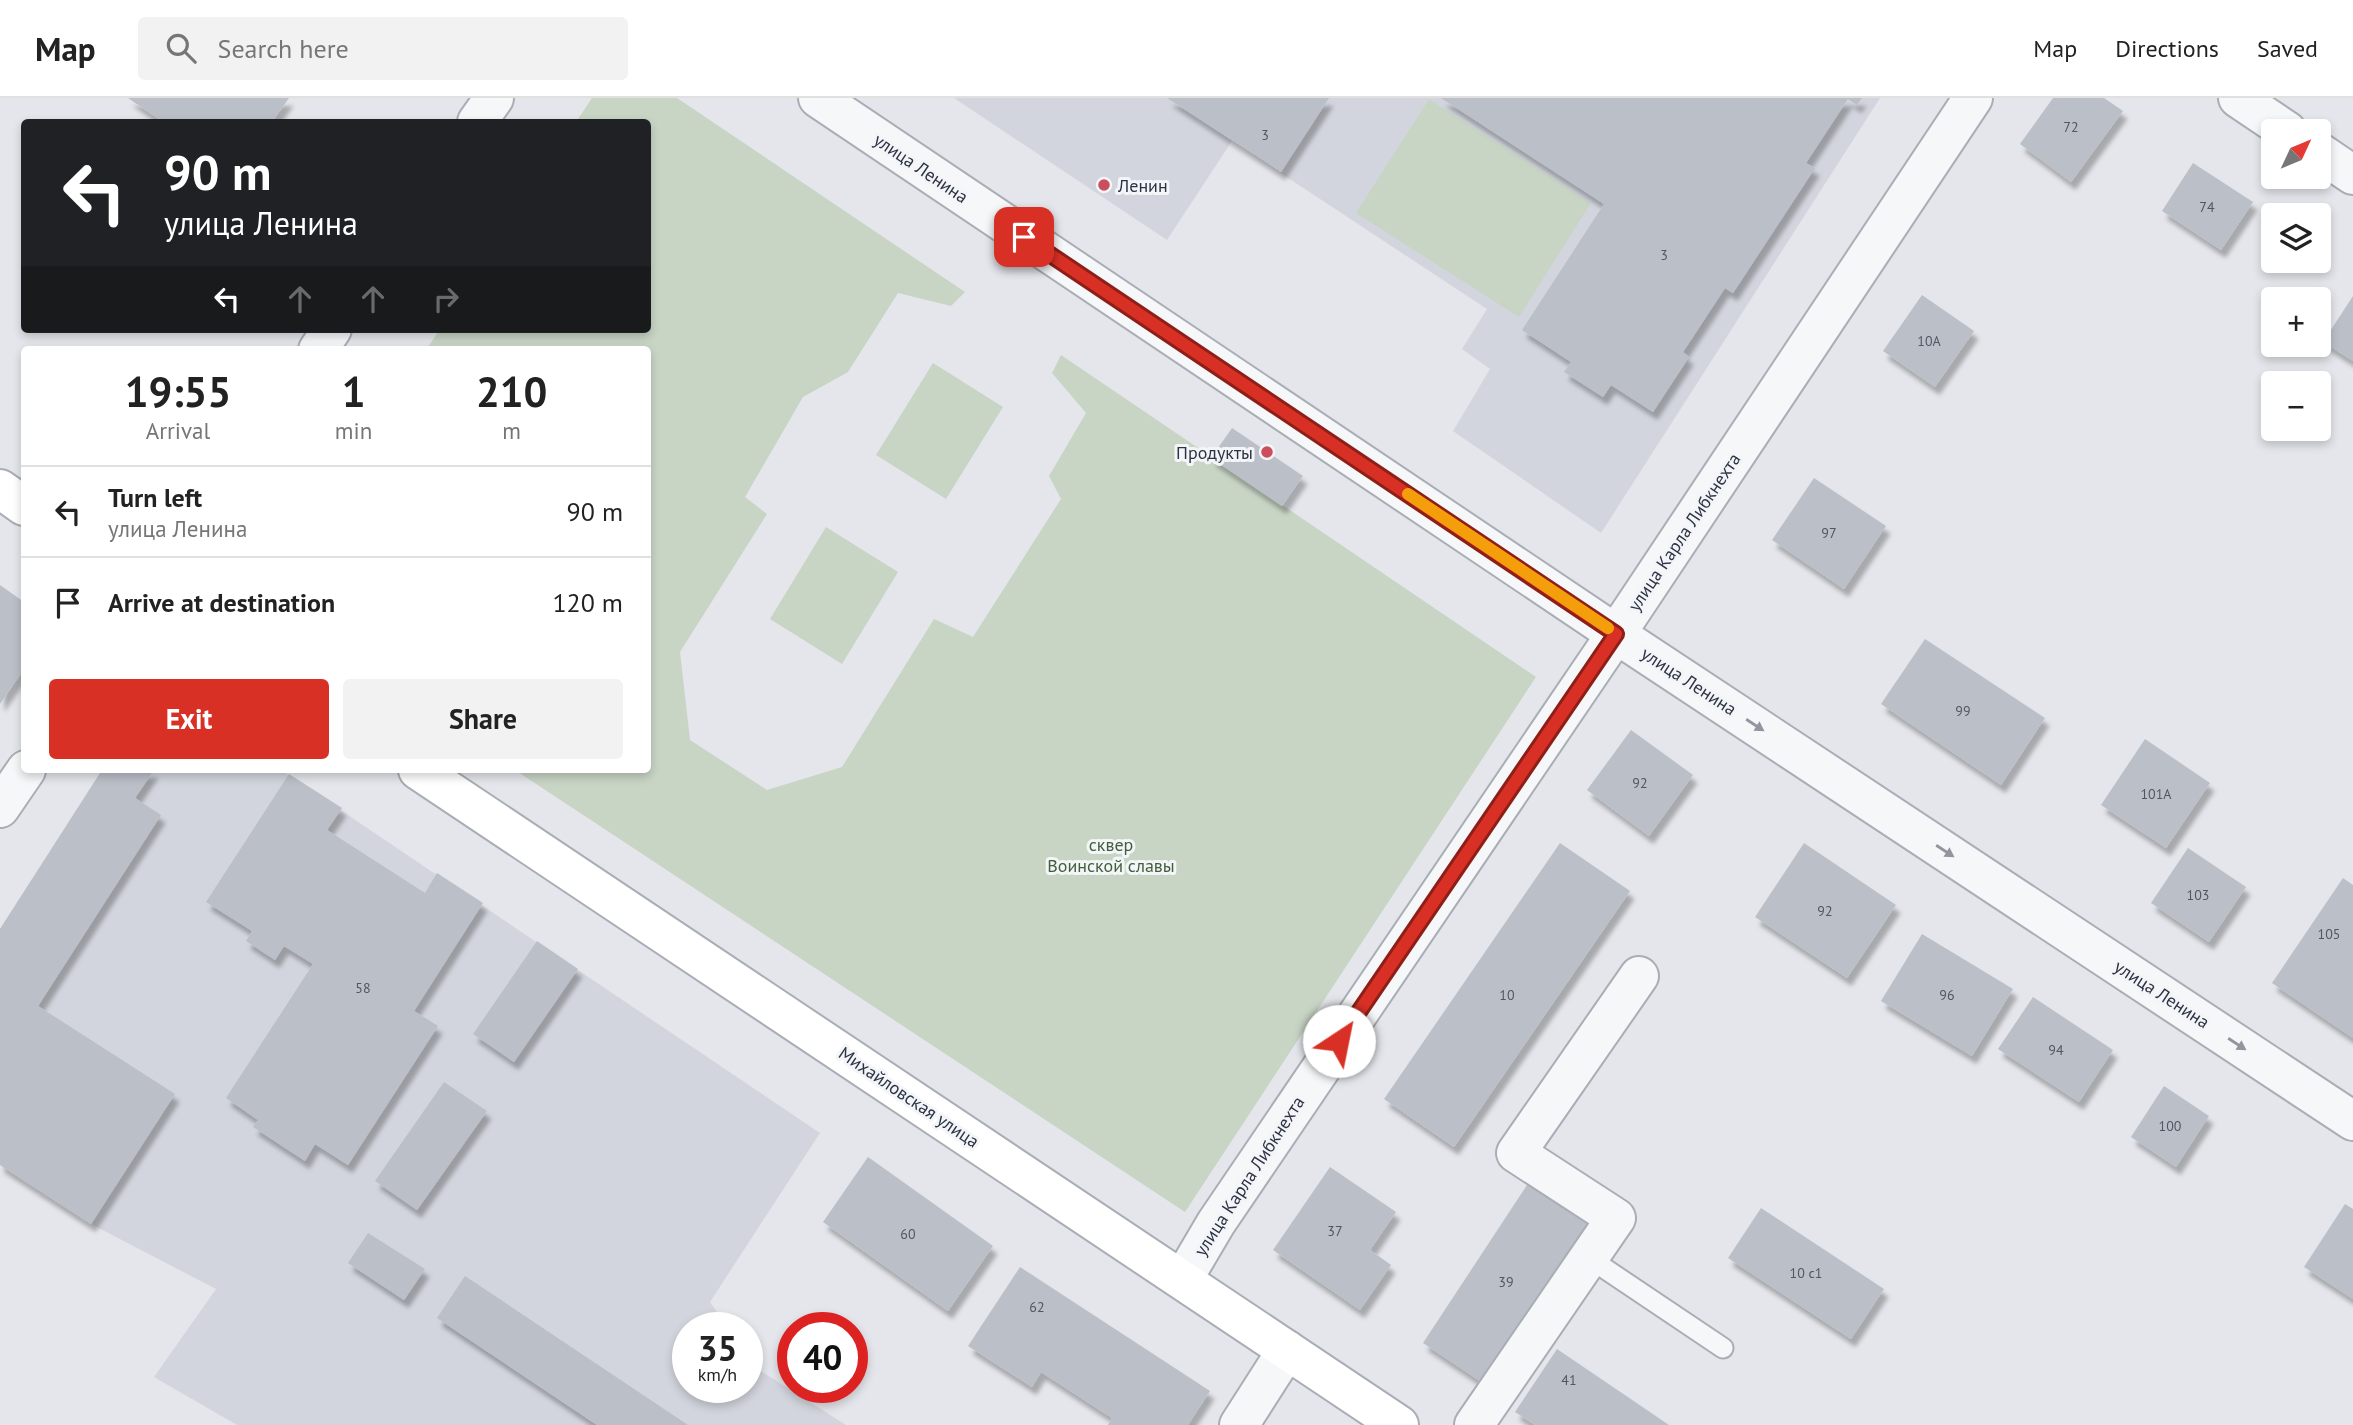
<!DOCTYPE html>
<meta charset="utf-8">
<style>
body{margin:0;font-family:"PT Sans",sans-serif;background:#f2f2f2;color:#222;height:100vh;display:flex;flex-direction:column;font-size:26px;white-space:nowrap}
*{box-sizing:border-box;margin:0}
p{font-size:23px;color:#767676}
.icon{flex:none;width:38px;height:38px;fill:none;stroke:currentColor;stroke-width:2;stroke-linecap:round;stroke-linejoin:round}
.map{position:relative;flex:1;overflow:hidden}
.drawer{position:absolute;left:21px;top:248px;width:630px;height:427px;display:flex;flex-direction:column;background:#fff;border-radius:7px;box-shadow:0 4px 10px #0003}
.drawer>*{flex:none}
.guide{position:absolute;left:21px;top:21px;width:630px;height:214px;border-radius:7px;box-shadow:0 4px 10px #0003;background:#202124;color:#fff;overflow:hidden}
.needle{width:46px;rotate:46deg}
.buttons{position:absolute;left:2261px;top:21px;display:grid;gap:14px}
.buttons a{display:grid;place-items:center;width:70px;height:70px;border-radius:7px;background:#fff;box-shadow:0 4px 10px #0003;font-size:35px}
.speed{position:absolute;left:672px;top:1214px;display:flex;gap:14px;font-size:35px;font-weight:700;text-align:center}
.speed>*{display:grid;place-content:center;width:91px;height:91px;border-radius:50%;background:#fff;box-shadow:0 4px 10px #0003;line-height:1}
.speed small{font-size:18px;font-weight:400}
.speed .limit{border:10px solid #d22;background:#fff;color:#111}
.pin{position:absolute;display:grid;place-items:center;width:60px;height:60px;color:#fff;margin:-30px;border-radius:14px;box-shadow:0 4px 10px #0006}
.me{position:absolute;width:77px;margin:-38px;rotate:34deg;stroke-linejoin:round;filter:drop-shadow(0 0 5px #0008)}
.turn{display:flex;align-items:center;gap:24px;height:147px;padding:0 28px;font-size:32px}
.turn .icon{width:91px;height:91px;stroke-width:2.5}
.turn b{display:block;font-size:49px;line-height:60px}
.lanes{display:flex;align-items:center;height:66px;padding:0 28px;background:#0003;justify-content:center;gap:35px;direction:ltr}
.lanes .off{opacity:.35}
.eta{display:flex;justify-content:space-evenly;align-items:center;height:119px;text-align:center}
.eta b{font-size:42px;font-weight:700;line-height:49px}
.action{display:flex;gap:14px;margin-top:auto;padding:14px 28px}
.action a{flex:1;height:80px;border-radius:7px;background:#d93025;color:#fff;font-size:28px;font-weight:700;line-height:80px;text-align:center}
.action a+a{background:#f2f2f2;color:#222}
ul{padding:0;list-style:none}
li{display:flex;align-items:center;gap:21px;height:91px;padding:0 28px;border-top:2px solid #e0e0e0}
li div{flex:1}
li b{display:block;font-size:26px}
li em{font-style:normal}
header{display:flex;align-items:center;gap:42px;box-sizing:border-box;height:98px;padding:0 35px;background:#fff;border-bottom:2px solid #e0e0e0}
header strong{font-size:33px}
nav{display:flex;gap:38px;margin-inline-start:auto;font-size:24px}
.search{width:490px;height:63px;background:#f2f2f2;display:flex;align-items:center;gap:18px;box-sizing:border-box;padding:0 24px;border-radius:7px;color:#767676;font-size:26px}
.map>svg:first-child{display:block}
.built{fill:#d2d5dd}
.green{fill:#c8d5c5}
.building{fill:#bbbfc8;filter:url(#shadow)}
.lines{fill:none;stroke-linecap:round;stroke-linejoin:round}
.service-casing{stroke:#a9adb5;stroke-width:23}
.minor-casing{stroke:#a9adb5;stroke-width:42}
.tertiary-casing{stroke:#a9adb5;stroke-width:42}
.secondary-casing{stroke:#a9adb5;stroke-width:42}
.service{stroke:#f6f7f9;stroke-width:19}
.minor{stroke:#f6f7f9;stroke-width:38}
.tertiary{stroke:#f6f7f9;stroke-width:38}
.secondary{stroke:#fff;stroke-width:38}
.oneway{fill:#91959e}
.route-casing{stroke:#8d1f18;stroke-width:18}
.route{stroke:#d93025;stroke-width:12}
.slow{stroke:#f59e0b;stroke-width:12}
.poi-dot{fill:#cc4d5c;stroke:#f3f5f8;stroke-width:2.5}
.labels{text-anchor:middle;dominant-baseline:central;stroke-width:6;stroke-linejoin:round;paint-order:stroke}
.number-label{font-size:14px;fill:#505664}
.street-label{font-size:18px;fill:#2c3343;stroke:#f3f5f8}
.poi-label{font-size:18px;fill:#2c3343;stroke:#f3f5f8;text-anchor:start}
.park-label{font-size:18px;fill:#3f5f39;stroke:#f3f5f8}
</style>
<header>
<strong>Map</strong>
<div class="search"><svg class="icon" aria-label="search" viewBox="0 0 24 24"><circle cx="10" cy="10" r="6"/><path d="M15 15l6 6"/></svg>Search here</div>
<nav><a>Map</a><a>Directions</a><a>Saved</a></nav>
</header>
<div class="map">
<svg width="2353" height="1327" viewBox="0 0 2353 1327">
<defs>
<filter id="shadow"><feDropShadow dx="4.5" dy="8" stdDeviation="2" flood-color="#0004"/></filter>
</defs>
<rect width="100%" height="100%" fill="#e4e6eb"/>
<path class="built" d="M954 0H1880L1601 435 1453 333 1490 271 1462 251 1487 211 1232 43 1167 142Z
M102 672H281L820 1035 710 1204 728 1230H688V1290H747V1259L756 1270 846 1327H237L154 1279 216 1191 91 1126 0 1067V831Z"/>
<path class="green" d="M592 0H677L965 194 951 208 898 195 848 274 803 299 745 399 767 416 680 554 690 642 767 692 842 669 934 521 973 539 1061 401 1049 378 1086 315 1052 275 1061 257 1536 579 1185 1114 515 672H648V252H426L440 231H648V24H576Z
M1429 1 1591 105 1519 219 1356 115Z
M933 265 1003 309 946 401 876 357Z
M826 429 898 474 842 566 770 521Z"/>
<path class="building" d="M128 0H289L272 24H163Z
M1167 0H1329L1281 74Z
M1441 0H1862L1857 7 1848 1 1806 65 1815 70 1733 195 1725 190 1683 254 1689 259 1653 314 1611 287 1603 299 1564 274 1571 264 1522 232 1604 106Z
M2053 0H2104L2123 13 2071 84 2020 46Z
M2193 65 2253 104 2221 152 2162 113Z
M1922 197 1974 233 1935 289 1883 253Z
M2353 198V263L2323 244Z
M1232 330 1303 378 1282 408 1211 360Z
M1814 380 1886 428 1844 491 1772 442Z
M0 487 24 504V571L0 606Z
M1925 541 2045 620 2001 687 1881 606Z
M1631 632 1693 677 1649 738 1587 692Z
M2145 641 2210 685 2166 750 2101 707Z
M102 672H154L135 700 161 717 38 908 175 996 91 1126 0 1067V831Z
M289 676 342 710 327 732 425 795 437 775 483 805 414 913 438 928 348 1067 315 1046 305 1063 253 1029 258 1022 226 1000 313 866 284 848 275 862 246 843 252 833 206 804Z
M1560 745 1630 793 1454 1049 1384 1001Z
M1804 745 1896 807 1847 880 1755 819Z
M2188 750 2246 789 2209 844 2151 805Z
M2343 780 2353 787V940L2272 885Z
M1922 836 2013 891 1972 958 1881 903Z
M537 843 578 871 514 964 473 936Z
M2033 899 2113 952 2079 1004 1998 951Z
M444 984 487 1013 417 1112 375 1083Z
M2164 988 2209 1018 2176 1069 2131 1039Z
M868 1059 993 1148 948 1213 823 1124Z
M1330 1069 1396 1114 1370 1152 1391 1167 1360 1212 1273 1152Z
M1529 1084 1589 1123 1483 1285 1423 1245Z
M2345 1106 2353 1111V1201L2304 1169Z
M1761 1110 1884 1191 1851 1241 1728 1160Z
M368 1135 425 1171 404 1202 348 1165Z
M1020 1169 1210 1293 1188 1327H1108L1112 1320 1041 1274 1032 1289 968 1248Z
M465 1178 688 1327H597L437 1220Z
M1557 1251 1669 1327H1535L1515 1314Z"/>
<g class="lines">
<defs>
<path id="service" d="M1589 1160 1723 1250"/>
<path id="minor" d="M818 0 1616 536
M477 24 494 0
M318 252 332 231
M0 710 26 672
M1239 1327 1287 1252
M1474 1327 1616 1120 1516 1055 1639 878"/>
<path id="tertiary" d="M2238 0 2287 33
M2319 54 2353 77
M1616 536 2353 1023
M1183 1181 1216 1125 1616 536 1973 0"/>
<path id="secondary" d="M0 391 24 408
M418 672 1399 1327"/>
</defs>
<use href="#service" class="service-casing"/>
<use href="#minor" class="minor-casing"/>
<use href="#tertiary" class="tertiary-casing"/>
<use href="#secondary" class="secondary-casing"/>
<use href="#service" class="service"/>
<use href="#minor" class="minor"/>
<use href="#tertiary" class="tertiary"/>
<use href="#secondary" class="secondary"/>
</g>
<defs><path id="oneway-solid" d="M-6-.8H1V-3.2L6.5 0L1 3.2V.8H-6Z" transform="scale(1.75)"/></defs>
<g class="oneway">
<use href="#oneway-solid" transform="translate(1755 627) rotate(33)"/>
<use href="#oneway-solid" transform="translate(1945 753) rotate(33)"/>
<use href="#oneway-solid" transform="translate(2237 946) rotate(33)"/>
</g>
<g class="lines">
<defs>
<path id="route" d="M1024 139 1616 536 1339 943"/>
</defs>
<use href="#route" class="route-casing"/>
<use href="#route" class="route"/>
<path class="slow" d="M1408 396 1608 530"/>
</g>
<g class="poi-dot">
<circle cx="1104" cy="87" r="7"/>
<circle cx="1267" cy="354" r="7"/>
</g>
<g class="labels">
<g class="number-label">
<text x="2071" y="29">72</text>
<text x="1265" y="37">3</text>
<text x="2207" y="109">74</text>
<text x="1664" y="157">3</text>
<text x="1929" y="243">10А</text>
<text x="1829" y="435">97</text>
<text x="1963" y="613">99</text>
<text x="1640" y="685">92</text>
<text x="2156" y="696">101А</text>
<text x="2198" y="797">103</text>
<text x="1825" y="813">92</text>
<text x="2329" y="836">105</text>
<text x="363" y="890">58</text>
<text x="1507" y="897">10</text>
<text x="1947" y="897">96</text>
<text x="2056" y="952">94</text>
<text x="2170" y="1028">100</text>
<text x="1335" y="1133">37</text>
<text x="908" y="1136">60</text>
<text x="1806" y="1175">10 с1</text>
<text x="1506" y="1184">39</text>
<text x="1037" y="1209">62</text>
<text x="1569" y="1282">41</text>
</g>
<g class="street-label">
<text transform="translate(921 70) rotate(34)">улица Ленина</text>
<text transform="translate(1684 434) rotate(-56)">улица Карла Либкнехта</text>
<text transform="translate(1689 583) rotate(33)">улица Ленина</text>
<text transform="translate(2162 896) rotate(33)">улица Ленина</text>
<text transform="translate(909 999) rotate(34)">Михайловская улица</text>
<text transform="translate(1249 1078) rotate(-57)">улица Карла Либкнехта</text>
</g>
<g class="poi-label">
<text x="1118" y="87">Ленин</text>
<text x="1253" y="354" text-anchor="end">Продукты</text>
</g>
<g class="park-label">
<text x="1111" y="746">сквер<tspan x="1111" dy="21">Воинской славы</tspan></text>
</g>
</g>
</svg>
<div class="buttons">
<a><svg class="needle" viewBox="-14 -14 28 28"><path d="M0-13l5 13h-10z" fill="#e53935"/><path d="M0 13l5-13h-10z" fill="#767676"/></svg></a>
<a><svg class="icon" aria-label="layers" viewBox="0 0 24 24"><path d="M12 4l9 5-9 5-9-5zM3 14l9 5 9-5"/></svg></a>
<a>+</a>
<a>−</a>
</div>
<div class="speed"><div>35<small>km/h</small></div><div class="limit">40</div></div>
<div class="pin" style="left:1024px;top:139px;background:#d93025"><svg class="icon" aria-label="arrive" viewBox="0 0 24 24"><path d="M6 21V4h12l-3 4 3 4H6"/></svg></div>
<svg class="me" style="left:1339px;top:943px" viewBox="-20 -20 40 40"><circle r="19" fill="#fff"/><path d="M0-13L10 11 0 6-10 11z" fill="#d93025"/></svg>
<div class="guide">
<div class="turn"><svg class="icon" aria-label="left" viewBox="0 0 24 24"><path d="M17 20v-9H6M10 6l-5 5 5 5"/></svg><div><b>90 m</b>улица Ленина</div></div>
<div class="lanes"><svg class="icon" aria-label="left" viewBox="0 0 24 24"><path d="M17 20v-9H6M10 6l-5 5 5 5"/></svg><svg class="icon off" aria-label="ahead" viewBox="0 0 24 24"><path d="M12 20V5M6 11l6-6 6 6"/></svg><svg class="icon off" aria-label="ahead" viewBox="0 0 24 24"><path d="M12 20V5M6 11l6-6 6 6"/></svg><svg class="icon off" aria-label="right" viewBox="0 0 24 24"><path d="M7 20v-9h11M14 6l5 5-5 5"/></svg></div>
</div>
<section class="drawer">
<div class="eta">
<div><b>19:55</b><p>Arrival</p></div>
<div><b>1</b><p>min</p></div>
<div><b>210</b><p>m</p></div>
</div>
<ul>
<li><svg class="icon" aria-label="left" viewBox="0 0 24 24"><path d="M17 20v-9H6M10 6l-5 5 5 5"/></svg><div><b>Turn left</b><p>улица Ленина</p></div><em>90 m</em></li>
<li><svg class="icon" aria-label="arrive" viewBox="0 0 24 24"><path d="M6 21V4h12l-3 4 3 4H6"/></svg><div><b>Arrive at destination</b></div><em>120 m</em></li>
</ul>
<div class="action"><a>Exit</a><a>Share</a></div>
</section>
</div>
